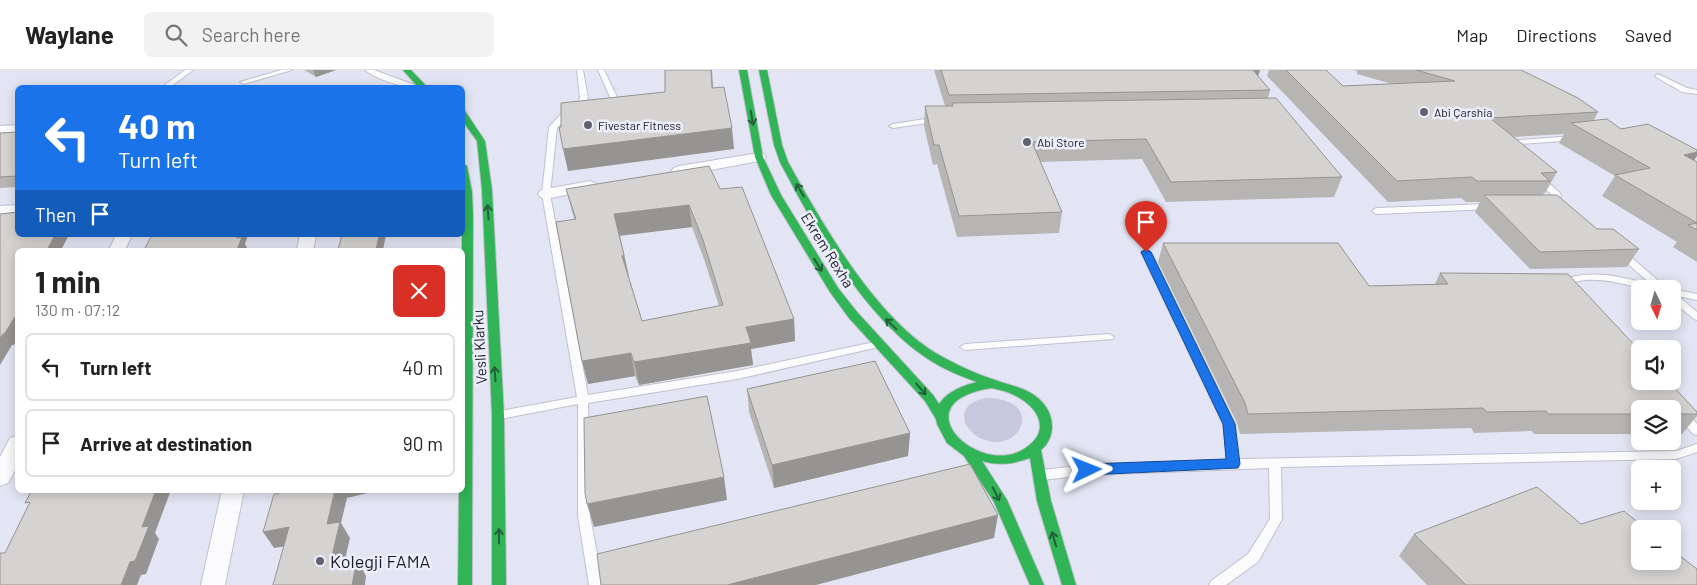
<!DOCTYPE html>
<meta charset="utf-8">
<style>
body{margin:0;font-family:Barlow,sans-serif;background:#f2f2f2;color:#222;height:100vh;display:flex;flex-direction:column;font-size:19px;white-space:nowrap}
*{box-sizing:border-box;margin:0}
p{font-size:16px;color:#767676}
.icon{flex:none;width:28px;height:28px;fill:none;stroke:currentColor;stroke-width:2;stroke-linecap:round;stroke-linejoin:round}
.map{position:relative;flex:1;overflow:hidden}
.drawer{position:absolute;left:15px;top:178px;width:450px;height:245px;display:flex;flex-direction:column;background:#fff;border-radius:8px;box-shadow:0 2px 12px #0003}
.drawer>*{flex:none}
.guide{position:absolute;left:15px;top:15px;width:450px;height:152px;border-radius:8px;box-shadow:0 2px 12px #0003;background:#1a73e8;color:#fff;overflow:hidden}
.needle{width:32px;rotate:175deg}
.controls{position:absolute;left:1631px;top:210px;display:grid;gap:10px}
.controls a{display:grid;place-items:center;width:50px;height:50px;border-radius:8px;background:#fff;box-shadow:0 2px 12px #0003;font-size:25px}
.pin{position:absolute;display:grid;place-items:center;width:42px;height:42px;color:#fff;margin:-51px -21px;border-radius:50% 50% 50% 0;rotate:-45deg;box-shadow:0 0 5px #0007}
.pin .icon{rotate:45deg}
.me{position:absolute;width:55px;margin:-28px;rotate:88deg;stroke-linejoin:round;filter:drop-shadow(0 0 4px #0008)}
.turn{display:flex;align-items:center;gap:18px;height:105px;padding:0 20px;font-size:22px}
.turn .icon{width:65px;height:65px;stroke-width:2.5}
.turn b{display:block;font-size:35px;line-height:42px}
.then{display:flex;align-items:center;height:48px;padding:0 20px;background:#0003;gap:10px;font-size:19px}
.round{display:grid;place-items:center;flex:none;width:52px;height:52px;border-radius:8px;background:#f2f2f2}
.summary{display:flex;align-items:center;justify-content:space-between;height:85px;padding:0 20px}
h1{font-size:30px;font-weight:700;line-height:38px}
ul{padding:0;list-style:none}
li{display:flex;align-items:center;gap:15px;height:68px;margin:0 10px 8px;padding:0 10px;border:2px solid #e0e0e0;border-radius:8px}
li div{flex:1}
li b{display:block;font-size:19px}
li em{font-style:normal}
header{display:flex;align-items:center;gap:30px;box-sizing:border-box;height:70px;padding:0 25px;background:#fff;border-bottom:1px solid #e0e0e0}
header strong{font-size:24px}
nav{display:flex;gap:28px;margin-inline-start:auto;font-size:18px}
.search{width:350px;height:45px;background:#f2f2f2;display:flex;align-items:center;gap:12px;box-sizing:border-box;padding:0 18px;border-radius:8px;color:#767676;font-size:19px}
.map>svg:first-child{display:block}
.green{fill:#c7c8de}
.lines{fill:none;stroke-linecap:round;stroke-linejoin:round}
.lane-casing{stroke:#c0c1ce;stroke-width:2}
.street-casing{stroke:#c0c1ce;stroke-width:2}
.fast-casing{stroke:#c0c1ce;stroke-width:2}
.lane{fill:#fbfbfd;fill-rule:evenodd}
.street{fill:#fbfbfd;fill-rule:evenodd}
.fast{fill:#30b455;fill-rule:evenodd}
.wall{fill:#b7b5b4;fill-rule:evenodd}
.shaded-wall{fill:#959492}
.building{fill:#d5d3d1;stroke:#959492;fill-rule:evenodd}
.oneway{stroke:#24603c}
.route{fill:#1a73e8;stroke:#114b97}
.poi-dot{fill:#61626f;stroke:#edeefb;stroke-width:2}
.labels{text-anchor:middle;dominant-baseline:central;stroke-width:5;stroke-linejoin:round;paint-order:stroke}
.far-poi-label{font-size:12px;fill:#1b1b27;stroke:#edeefb;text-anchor:start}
.street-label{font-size:15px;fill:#1b1b27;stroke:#edeefb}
.near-poi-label{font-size:18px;fill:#1b1b27;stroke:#edeefb;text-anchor:start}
</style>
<header>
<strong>Waylane</strong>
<div class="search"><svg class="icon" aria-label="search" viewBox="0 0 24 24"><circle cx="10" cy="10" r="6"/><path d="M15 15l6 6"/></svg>Search here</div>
<nav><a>Map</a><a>Directions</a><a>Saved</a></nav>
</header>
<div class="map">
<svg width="1697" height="515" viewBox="0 0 1697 515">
<rect width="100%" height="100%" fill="#e4e5f4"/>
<path class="green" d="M986 328C1050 328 1018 393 975 365 969 360 964 354 964 346 965 334 976 330 986 328Z"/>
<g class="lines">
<defs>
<path id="lane" d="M185 0H193L169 18H161Z
M281 0H292L244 14 240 12Z
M365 0H374L423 18C405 18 379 11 365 0Z
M577 0H583L588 28 581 41 566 49 557 58 550 124 588 325 737 301 879 271 884 274 879 277 737 309 588 333 590 446 603 515H589L578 446V334L500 349 496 348 494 345 496 342 500 341 577 327 542 124 549 57 560 45 575 38 580 28Z
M598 0H604L621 35 613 39 609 37 613 34Z
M1658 4 1687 18 1697 20V24L1682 22 1656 7 1655 6Z
M938 47 942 49 941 51 893 58 889 56 893 54Z
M1574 66H1577V70L1506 75 1502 73 1506 71Z
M1535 106H1541L1560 123 1561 125 1559 134 1554 137H1548L1547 135 1552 131 1553 126 1535 110Z
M1489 134 1492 135V139L1376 144 1372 141 1376 138Z
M1146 179 1151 182 1235 354 1238 389 1676 381 1697 374V382L1676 389 1281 397 1282 449 1258 492 1226 515H1209L1211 511 1248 484 1270 449 1269 398 1087 405 1042 410 1038 408 1036 405 1038 402 1042 400 1087 395 1227 390 1223 354 1141 182Z
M1622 181 1625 182 1668 219C1660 219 1651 220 1644 218 1620 214 1598 206 1574 212L1573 214 1577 218 1572 221 1569 220 1563 214 1567 208C1597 200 1623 207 1652 215L1619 186 1617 184Z
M1672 219 1697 224V230L1678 226 1697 242V250L1694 249 1672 231Z
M1109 264 1114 267 1113 269 965 280 960 277 965 274Z
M1682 340 1686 341 1697 354V365L1693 364 1678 347 1676 344 1678 341Z"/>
<path id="street" d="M18 55V63L0 64V56Z
M759 83 764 84 766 87 764 90 679 106 674 104 671 101 674 98 679 96Z
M590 111 595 113 598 116 595 119 546 129 540 127 538 124 540 121 546 119Z
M18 135V145L0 146V136Z
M116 165H132L125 180H109Z
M300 165H316L313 180H297Z
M18 366V395L8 413 0 416V387L10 368Z
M222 420H244L225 515H201Z"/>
<path id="fast" d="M403 0H411L428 18H419Z
M739 0H747L763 87 781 125 838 218 857 242 933 325 939 334C948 321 962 316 977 312 960 306 943 299 928 289 864 247 815 159 780 92L774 75 759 0H767L782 75 788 92C823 155 876 249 939 285 957 295 976 304 995 310 1011 316 1030 318 1042 332 1055 346 1056 367 1041 380L1051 431 1076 515H1062L1037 431 1030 388C1013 394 999 396 982 391L1007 430 1044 515H1030L994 432 964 386 947 373 937 354 936 349 925 331 849 248 830 222 771 125 755 87ZM992 318C999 320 1007 321 1014 325 1038 336 1053 361 1024 379 979 408 898 332 992 318Z
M462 41H465L485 71 492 120 504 346 506 515H492V346L482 120 477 71 462 50Z
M462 93 467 96 472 122 473 145 472 515H458L459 420H462Z"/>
</defs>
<use href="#lane" class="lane-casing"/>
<use href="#street" class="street-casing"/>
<use href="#fast" class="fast-casing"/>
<use href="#lane" class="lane"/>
<use href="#street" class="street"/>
<use href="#fast" class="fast"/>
</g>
<path class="wall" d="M304 0H336L316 7Z
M934 0H1260L1258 6 1270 20 1268 28 1342 107 1334 127 1166 132 1142 89 1040 92 1062 142 1059 163 957 167 937 94 933 95 924 56 925 36H945Z
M1269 0H1326L1343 16 1392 14 1357 4V1L1352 0H1521L1598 42 1594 50 1621 59 1697 92V192L1673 177 1677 172 1602 126 1615 106 1559 73 1564 64 1513 67 1557 102 1545 123H1544L1543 125 1597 159 1639 179 1627 197 1530 199 1475 142 1480 132H1466L1461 128 1388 132 1267 6Z
M18 62V117L0 118V63Z
M566 119H720L794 249 795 271 751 279 753 295 639 315 635 306 588 314 582 291 574 149ZM692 157 705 192 719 236 642 251 629 207 620 165Z
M1163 173 1369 216 1435 214 1440 203 1697 342V346L1682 364H1672V339H1640V364H1534L1532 361 1474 363 1471 358 1240 364 1237 353 1158 192Z
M747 319 910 363 908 386 774 418 749 342Z
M1581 454 1697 515H1427L1399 486 1414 464Z"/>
<path class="shaded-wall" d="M313 0H336L316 7Z
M711 0H712L714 38 712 18Z
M1251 0H1260L1258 6Z
M732 58 734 79 568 101 563 79Z
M1697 82V86L1686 102 1684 85Z
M689 135 692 157 619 166 614 144Z
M55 165H69L61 180H47Z
M238 165H248L245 174 248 180H237V168Z
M379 165H386L383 180H376Z
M624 185 629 207 622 186Z
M18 242V269L14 275H12L0 295V268Z
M794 249 795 271 751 279 753 295 639 315 634 292 746 257Z
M631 283 635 306 588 314 582 291Z
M910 363 908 386 774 418 772 395Z
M724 407 727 430 594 457 587 434Z
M156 420H171L155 463 159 469 146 504 141 505 137 515H121L130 492 142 457Z
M335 420H373L372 422 347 428 341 453 350 468 340 511 330 494 327 454Z
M998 445 994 468 816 515H727Z
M289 457 300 474 274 478 263 462Z
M357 489 366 506 365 515H352Z"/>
<path class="building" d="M665 0H711L712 18 724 17 732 58 563 79 559 57H561V33L665 22Z
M941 0H1253L1270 20 949 25Z
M1286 0H1326L1343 16 1455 11 1416 0H1521L1578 28 1598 42 1490 48 1557 102 1541 103 1550 111H1477L1472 107 1397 111Z
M1276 28 1342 107 1171 112 1146 69 1032 72 1062 142 959 146 939 75H934L925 36H953L952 33Z
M1607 49 1621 59 1648 54 1697 80V82L1684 85 1697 92V153L1615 105 1650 98 1571 53Z
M18 62V106L0 107V63Z
M709 96 720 119 742 117 794 249 746 257 751 273 634 292 631 283 582 291 556 152 576 149 566 119ZM689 135 703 170 723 235 642 251 622 186 624 185 614 144Z
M1484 125H1557L1597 159H1613L1639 179 1540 182Z
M18 142V165H55L47 180H18V242L5 263 3 264 0 268V144Z
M1697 153V160L1688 155Z
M152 165H238L237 168 242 167 237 180H144Z
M342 165H379L376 180H338Z
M1163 173H1338L1369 216 1448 214 1440 203 1568 204 1640 281V311H1668L1697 342V344H1672V339H1640V344H1548L1546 341 1487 342 1483 338 1248 344 1245 333Z
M875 291 910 363 772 395 747 319Z
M707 326 724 407 587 434 585 423 584 348Z
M970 394 998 445 727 515H601L597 484Z
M1537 417 1581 454 1624 441 1646 459H1640V491H1672V480L1697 499V515H1466L1414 464Z
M32 420H156L142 457 149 456 135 491 130 492 121 515H0V483H5L30 432 25 433Z
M279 420H335L327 454 340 452 330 494 357 489 352 515H273L289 457 263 462 274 424H279Z"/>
<defs><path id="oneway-shaft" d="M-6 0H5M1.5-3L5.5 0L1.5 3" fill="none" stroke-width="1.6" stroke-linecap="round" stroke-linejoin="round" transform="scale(1.25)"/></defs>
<g class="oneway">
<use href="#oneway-shaft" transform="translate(752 48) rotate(80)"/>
<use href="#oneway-shaft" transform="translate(800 120) rotate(-121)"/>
<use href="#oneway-shaft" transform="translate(488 142) rotate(-94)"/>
<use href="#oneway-shaft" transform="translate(818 195) rotate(58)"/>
<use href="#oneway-shaft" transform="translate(891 254) rotate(-136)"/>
<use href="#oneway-shaft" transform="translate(495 304) rotate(-94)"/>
<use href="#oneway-shaft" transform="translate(921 319) rotate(49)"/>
<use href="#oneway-shaft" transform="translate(996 424) rotate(63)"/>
<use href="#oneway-shaft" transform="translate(499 466) rotate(-90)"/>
<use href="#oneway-shaft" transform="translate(1054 469) rotate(-106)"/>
</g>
<path class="route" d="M1146 179 1151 182 1235 354 1240 394 1238 398 1087 405 1083 403 1081 400 1083 396 1087 394 1226 389 1223 354 1141 182Z"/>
<g class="poi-dot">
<circle cx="1424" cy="42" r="5"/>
<circle cx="588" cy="55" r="5"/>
<circle cx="1027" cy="72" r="5"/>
<circle cx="320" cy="491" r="5"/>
</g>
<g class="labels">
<g class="far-poi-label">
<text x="1434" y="42">Abi Çarshia</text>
<text x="598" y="55">Fivestar Fitness</text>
<text x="1037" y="72">Abi Store</text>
</g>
<g class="street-label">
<text transform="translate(828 180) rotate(58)">Ekrem Rexha</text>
<text transform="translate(479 277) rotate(-93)">Vesli Klarku</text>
</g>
<g class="near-poi-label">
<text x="330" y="491">Kolegji FAMA</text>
</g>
</g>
</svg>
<div class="controls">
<a><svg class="needle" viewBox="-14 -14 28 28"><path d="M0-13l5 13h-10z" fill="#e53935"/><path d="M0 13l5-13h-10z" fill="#767676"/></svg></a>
<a><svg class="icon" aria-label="sound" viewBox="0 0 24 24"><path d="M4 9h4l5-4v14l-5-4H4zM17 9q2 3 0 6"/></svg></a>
<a><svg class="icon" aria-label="layers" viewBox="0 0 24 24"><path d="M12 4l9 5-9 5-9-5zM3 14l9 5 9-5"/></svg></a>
<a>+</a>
<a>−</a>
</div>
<div class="pin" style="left:1146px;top:182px;background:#d93025"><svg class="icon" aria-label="arrive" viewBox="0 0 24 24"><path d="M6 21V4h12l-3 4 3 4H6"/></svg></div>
<svg class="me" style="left:1087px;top:400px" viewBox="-20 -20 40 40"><path d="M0-17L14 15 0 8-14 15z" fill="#1a73e8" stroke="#fff" stroke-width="4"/></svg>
<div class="guide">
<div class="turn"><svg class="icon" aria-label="left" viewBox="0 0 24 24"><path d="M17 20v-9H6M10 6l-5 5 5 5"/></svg><div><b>40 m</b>Turn left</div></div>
<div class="then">Then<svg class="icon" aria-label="arrive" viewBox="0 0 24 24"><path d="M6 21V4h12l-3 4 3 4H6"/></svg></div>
</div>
<section class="drawer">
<div class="summary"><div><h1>1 min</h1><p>130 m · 07:12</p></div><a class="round" style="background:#d93025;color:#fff"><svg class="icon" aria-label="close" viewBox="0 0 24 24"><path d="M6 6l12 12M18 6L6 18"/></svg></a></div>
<ul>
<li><svg class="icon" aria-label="left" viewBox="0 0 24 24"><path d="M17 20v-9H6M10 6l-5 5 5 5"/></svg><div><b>Turn left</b></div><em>40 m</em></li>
<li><svg class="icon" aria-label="arrive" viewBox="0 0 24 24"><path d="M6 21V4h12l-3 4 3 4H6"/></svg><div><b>Arrive at destination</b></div><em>90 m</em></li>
</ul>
</section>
</div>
